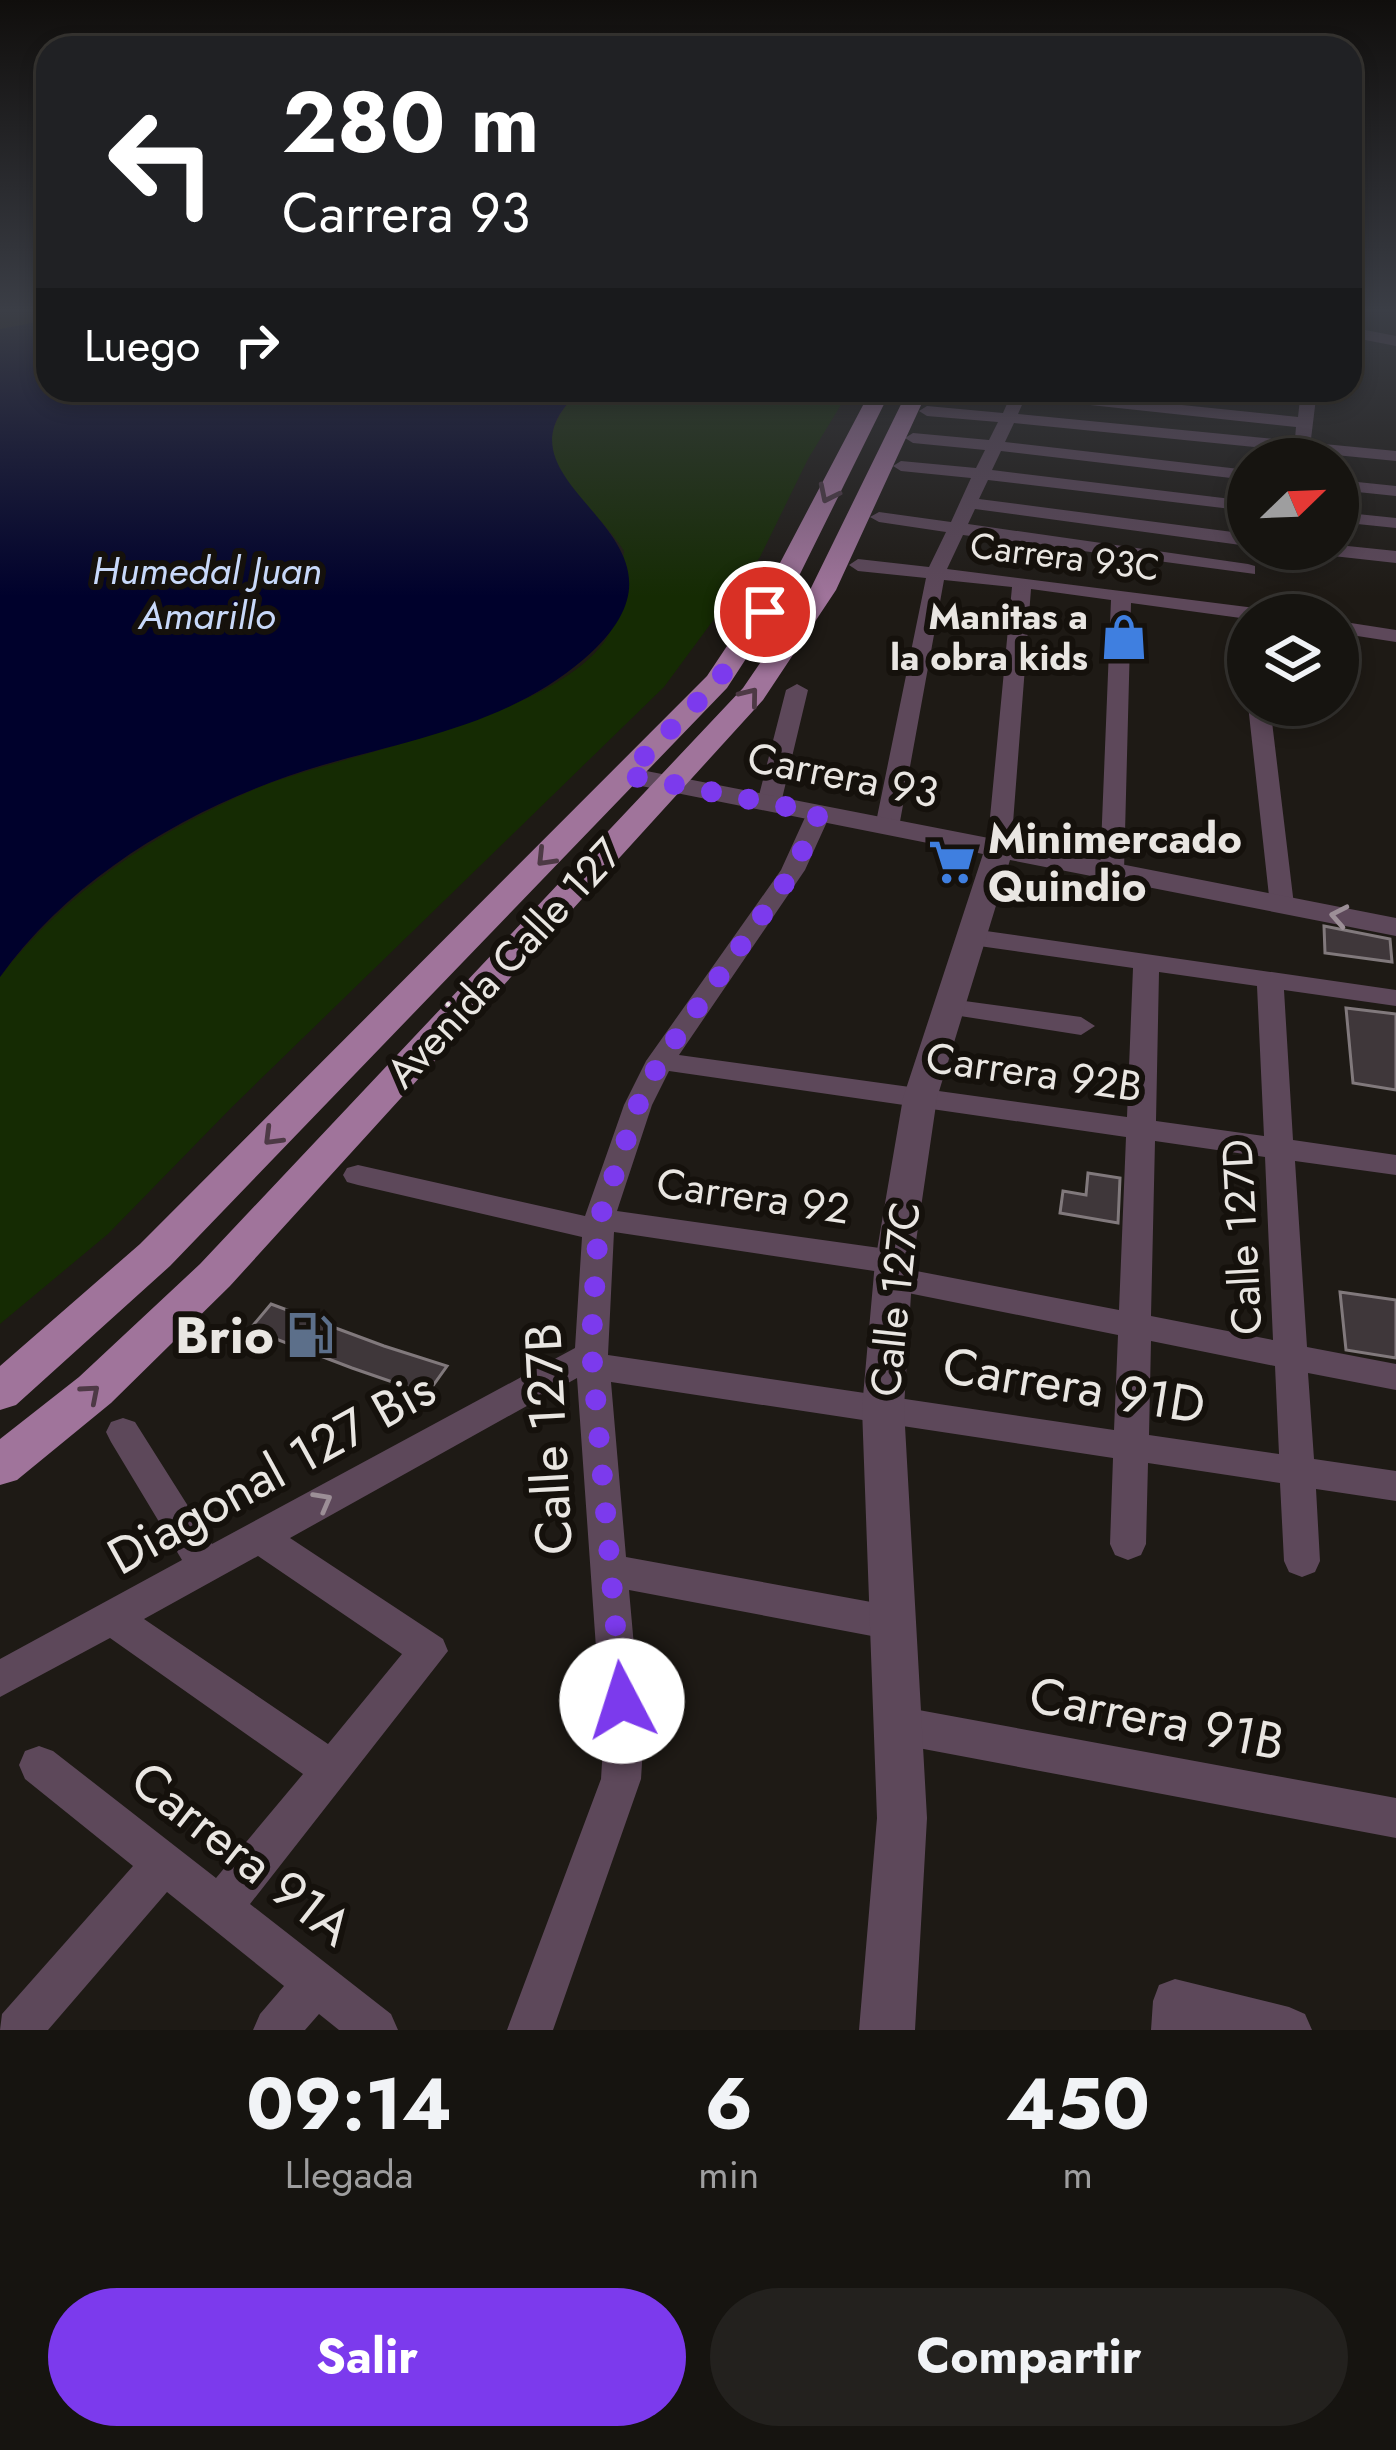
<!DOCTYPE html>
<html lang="es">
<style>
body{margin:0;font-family:Jost,sans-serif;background:#23211e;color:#f1f3f6;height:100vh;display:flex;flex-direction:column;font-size:45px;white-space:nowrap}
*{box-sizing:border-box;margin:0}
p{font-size:39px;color:#9e9e9f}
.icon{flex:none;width:66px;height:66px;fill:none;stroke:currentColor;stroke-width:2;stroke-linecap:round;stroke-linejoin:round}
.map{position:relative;height:2030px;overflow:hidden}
.sheet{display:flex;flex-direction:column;background:#161410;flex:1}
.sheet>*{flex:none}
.banner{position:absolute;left:36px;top:36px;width:1326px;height:366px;border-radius:36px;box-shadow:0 6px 18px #0003,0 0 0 3px #353330;background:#202124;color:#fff;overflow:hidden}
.needle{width:78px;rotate:67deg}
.fabs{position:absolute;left:1227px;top:438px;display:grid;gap:24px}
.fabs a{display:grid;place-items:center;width:132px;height:132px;border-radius:50%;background:#161410;box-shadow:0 6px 18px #0003,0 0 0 3px #353330;font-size:60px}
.pin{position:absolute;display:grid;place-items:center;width:102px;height:102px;color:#fff;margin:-51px;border:6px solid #fff;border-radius:50%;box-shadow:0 3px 12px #0007}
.me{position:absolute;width:132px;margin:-66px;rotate:355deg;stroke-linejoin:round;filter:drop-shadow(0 0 9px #0008)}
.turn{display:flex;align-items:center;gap:42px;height:252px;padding:0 48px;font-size:54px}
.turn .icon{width:156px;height:156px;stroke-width:2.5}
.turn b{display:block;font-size:84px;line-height:102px}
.then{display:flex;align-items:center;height:114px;padding:0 48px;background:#0003;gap:24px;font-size:45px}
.eta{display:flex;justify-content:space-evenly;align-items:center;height:204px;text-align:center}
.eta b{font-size:72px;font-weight:700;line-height:84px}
.button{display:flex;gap:24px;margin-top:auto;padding:24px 48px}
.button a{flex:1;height:138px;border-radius:72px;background:#7c3aed;color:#fff;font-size:48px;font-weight:700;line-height:138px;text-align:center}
.button a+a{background:#23211e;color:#f1f3f6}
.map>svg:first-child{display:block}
.green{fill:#152b03}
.water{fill:#00012c}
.building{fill:#3f373a;stroke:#81797c;stroke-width:3}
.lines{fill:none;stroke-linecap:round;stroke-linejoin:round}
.minor{fill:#5d485a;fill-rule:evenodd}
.tertiary{fill:#5d485a;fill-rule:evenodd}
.primary{fill:#a0749b;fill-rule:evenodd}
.oneway{stroke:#4d3945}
.oneway2{stroke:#9c8f97}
.route{stroke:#7c3aed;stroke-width:21;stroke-dasharray:0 37.8}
.labels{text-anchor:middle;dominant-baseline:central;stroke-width:12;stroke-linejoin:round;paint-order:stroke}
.far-street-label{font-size:36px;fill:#e9e6e2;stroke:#15110c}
.far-poi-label{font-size:36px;font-weight:bold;fill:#e9e6e2;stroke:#15110c;text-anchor:end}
.far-water-label{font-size:39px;font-style:italic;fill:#c8d9fa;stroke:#15110c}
.street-label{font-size:42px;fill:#e9e6e2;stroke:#15110c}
.poi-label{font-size:42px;font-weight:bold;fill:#e9e6e2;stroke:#15110c;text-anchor:start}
.near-poi-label{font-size:51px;font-weight:bold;fill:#e9e6e2;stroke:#15110c;text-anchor:end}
.near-street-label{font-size:51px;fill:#e9e6e2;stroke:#15110c}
</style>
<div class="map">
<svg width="1396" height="2030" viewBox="0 0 1396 2030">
<rect width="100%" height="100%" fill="#1e1a15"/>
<path class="green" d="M581 390H850L808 459 760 557 664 687 232 1107 108 1234 0 1324V977C66 891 156 832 255 789 337 754 582 715 614 623 621 602 621 573 624 551 588 494 509 457 581 390Z"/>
<path class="water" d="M48 320V390H581C469 488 729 533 584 659 510 723 414 739 323 765 201 801 75 872 0 977V329Z"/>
<path class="building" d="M1324 926 1390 939 1392 962 1325 953Z
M1346 1008 1396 1014V1090L1353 1083Z
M1088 1173 1120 1178 1118 1223 1060 1213 1063 1191 1086 1195Z
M1340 1292 1396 1300V1358L1346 1350Z
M271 1304 384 1346 447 1366 427 1394 352 1368 250 1329Z"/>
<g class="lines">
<path class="minor" d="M983 390H1036L1298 417 1301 390H1317L1311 439 1303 444 1295 439 1296 427 1025 398 1018 414 1396 451V461L1014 423 1005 442 1248 470V480L1001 451 992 470 1248 501V511L988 480 979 499 1248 534V546L975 509 968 524 1248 564 1255 566V574L963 535 947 569 1263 609 1273 615H1248V619L1131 603 1124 871 1121 876 1112 878 1100 871 1111 600 1031 589 1011 849 999 856 987 849 1012 587 944 580 899 827 887 834 875 827 926 578 858 571 849 565 858 559 929 567 946 532 879 522 870 517 879 512 951 522 971 478 901 471 893 466 901 461 976 468 985 450 913 443 905 438 913 433 989 440 998 422 927 416 919 411 927 406 1003 413 1010 397Z
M1338 480 1396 486V496L1338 490Z
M1338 512 1396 518V528L1338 522Z
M1338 545 1396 551V563L1324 555 1315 549H1338Z
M1338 621 1396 630V642L1338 633Z
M797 684 808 690 781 803 777 808H761L757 803 786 690Z
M1248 705H1270L1294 905 1282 912 1270 905Z
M819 806 831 813 805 870 679 1055 1127 1117 1133 968 972 945 959 937 963 932 972 929 1396 990V1006L1284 990 1293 1140 1396 1155V1175L1295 1161 1307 1347 1396 1364V1390L1308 1373 1314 1459 1396 1471V1501L1316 1489 1320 1561 1315 1572 1302 1577 1289 1572 1284 1561 1280 1483 1148 1463 1146 1544 1141 1555 1128 1560 1115 1555 1110 1544 1113 1458 611 1382 626 1557 893 1606 906 1611 912 1623 906 1635 893 1640 629 1590 643 1747 641 1779 553 2030H507L601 1779 603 1747 577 1378 290 1538 443 1639 448 1651 250 1904 391 2014 398 2030H339L319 2014 305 2030H253L260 2014 284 1986 167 1892 48 2030H0L2 2014 133 1866 25 1779 19 1765 25 1751 39 1746 53 1751 216 1878 303 1774 110 1638 0 1697V1659L182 1560 111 1442 106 1432 111 1422 123 1418 135 1422 212 1544 575 1348 582 1237 358 1185 347 1182 343 1175 347 1168 358 1165 585 1216 624 1105 646 1061 781 870 807 813ZM1159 972 1257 986 1264 1136 1156 1121ZM669 1071 1126 1137 1119 1310 906 1269 910 1262 905 1254 894 1250 617 1211 652 1105ZM1155 1141 1265 1157 1273 1340 1151 1316ZM614 1232 881 1272 877 1278 882 1286 893 1290 1118 1335 1114 1430 608 1355ZM1151 1341 1275 1366 1279 1454 1149 1435ZM258 1556 402 1654 328 1744 144 1619Z
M950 999 1081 1017 1095 1026 1081 1035 941 1013 937 1007Z
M897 1706 1396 1798V1838L897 1744 883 1738 877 1725 883 1712Z
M1175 1979 1289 2007 1305 2014 1312 2030H1151L1153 2001 1159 1985Z"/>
<path class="tertiary" d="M1350 327 1396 336V346L1350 337Z
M626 767 1396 918V936L1010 860 937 1098 913 1262 904 1408 927 1818 915 2030H859L877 1818 862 1408 875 1262 903 1098 983 854 616 781 612 775 616 769Z"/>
<path class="primary" d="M871 390H891L797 580 727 688 170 1266 16 1405 0 1410V1366L140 1244 707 676 771 580Z
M908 390H928L836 590 763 700 230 1286 111 1403 17 1480 0 1485V1439L79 1377 200 1264 743 688 810 590Z"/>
</g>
<defs><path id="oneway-chevron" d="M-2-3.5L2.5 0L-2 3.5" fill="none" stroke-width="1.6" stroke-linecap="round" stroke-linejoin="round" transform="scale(3)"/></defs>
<g class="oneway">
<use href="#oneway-chevron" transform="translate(828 494) rotate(116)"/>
<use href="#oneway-chevron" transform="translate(750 696) rotate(-51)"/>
<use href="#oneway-chevron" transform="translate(545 858) rotate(134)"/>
<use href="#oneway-chevron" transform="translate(272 1137) rotate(135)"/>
<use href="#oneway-chevron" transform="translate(91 1393) rotate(-41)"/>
</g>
<g class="oneway2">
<use href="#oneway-chevron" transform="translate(1339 916) rotate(-169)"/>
<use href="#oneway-chevron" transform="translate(323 1501) rotate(-29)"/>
</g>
<linearGradient id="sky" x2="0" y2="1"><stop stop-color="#100e0c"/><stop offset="0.52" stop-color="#3b3e46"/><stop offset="1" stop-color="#3b3e46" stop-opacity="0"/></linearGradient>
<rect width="1396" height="597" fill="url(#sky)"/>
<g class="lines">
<path class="route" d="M622 1701 591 1345 599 1220 638 1105 660 1061 794 870 819 813 626 775 717 682 765 612"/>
</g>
<defs>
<symbol id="shop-bare" viewBox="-9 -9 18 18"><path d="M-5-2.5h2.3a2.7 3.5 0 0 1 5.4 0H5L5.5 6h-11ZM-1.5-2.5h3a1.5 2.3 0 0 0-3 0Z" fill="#3f7fe0" stroke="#15110c" stroke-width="2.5" paint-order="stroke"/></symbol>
<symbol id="supermarket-bare" viewBox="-9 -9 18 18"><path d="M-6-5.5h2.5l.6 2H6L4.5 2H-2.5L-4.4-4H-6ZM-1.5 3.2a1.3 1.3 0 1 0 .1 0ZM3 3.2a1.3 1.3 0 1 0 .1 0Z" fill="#3f7fe0" stroke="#15110c" stroke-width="2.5" paint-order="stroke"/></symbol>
<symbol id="fuel-bare" viewBox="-9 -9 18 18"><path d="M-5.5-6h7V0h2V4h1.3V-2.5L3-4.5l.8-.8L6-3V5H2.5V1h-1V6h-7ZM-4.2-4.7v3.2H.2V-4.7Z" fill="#5c6f8a" stroke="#15110c" stroke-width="2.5" paint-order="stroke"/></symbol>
</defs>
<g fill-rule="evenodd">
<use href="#shop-bare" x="1091" y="604" width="66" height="66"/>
<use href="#supermarket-bare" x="919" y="829" width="66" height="66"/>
<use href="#fuel-bare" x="277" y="1302" width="66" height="66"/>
</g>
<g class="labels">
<g class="far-street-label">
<text transform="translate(1065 556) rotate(7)">Carrera 93C</text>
</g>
<g class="far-poi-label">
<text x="1088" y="616">Manitas a<tspan x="1088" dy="41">la obra kids</tspan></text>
</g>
<g class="far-water-label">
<text x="207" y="570">Humedal Juan<tspan x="207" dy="45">Amarillo</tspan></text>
</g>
<g class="street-label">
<text transform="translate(843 775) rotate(11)">Carrera 93</text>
<text transform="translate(504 963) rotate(-47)">Avenida Calle 127</text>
<text transform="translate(1034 1072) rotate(8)">Carrera 92B</text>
<text transform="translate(753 1196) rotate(8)">Carrera 92</text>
<text transform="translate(1242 1237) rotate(-93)">Calle 127D</text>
<text transform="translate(895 1299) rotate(-84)">Calle 127C</text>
</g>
<g class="poi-label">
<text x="988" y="838">Minimercado<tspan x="988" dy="48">Quindio</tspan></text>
</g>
<g class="near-poi-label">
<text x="274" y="1335">Brio</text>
</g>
<g class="near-street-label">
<text transform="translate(1074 1385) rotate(9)">Carrera 91D</text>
<text transform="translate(548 1439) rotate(-93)">Calle 127B</text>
<text transform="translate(271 1472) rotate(-29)">Diagonal 127 Bis</text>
<text transform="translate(1157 1718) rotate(11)">Carrera 91B</text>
<text transform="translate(242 1853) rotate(38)">Carrera 91A</text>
</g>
</g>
</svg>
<div class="fabs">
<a><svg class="needle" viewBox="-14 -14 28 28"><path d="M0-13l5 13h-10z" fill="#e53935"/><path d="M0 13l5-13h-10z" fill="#9e9e9f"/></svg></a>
<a><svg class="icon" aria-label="layers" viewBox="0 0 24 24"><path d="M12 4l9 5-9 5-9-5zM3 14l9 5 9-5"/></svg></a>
</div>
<div class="pin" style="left:765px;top:612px;background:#d93025"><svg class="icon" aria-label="arrive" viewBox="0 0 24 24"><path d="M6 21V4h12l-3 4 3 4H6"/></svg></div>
<svg class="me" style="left:622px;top:1701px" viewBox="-20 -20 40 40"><circle r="19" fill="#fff"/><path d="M0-13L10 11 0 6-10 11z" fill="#7c3aed"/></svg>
<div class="banner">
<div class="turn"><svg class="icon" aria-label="left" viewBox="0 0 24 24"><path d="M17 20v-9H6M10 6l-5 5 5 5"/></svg><div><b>280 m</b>Carrera 93</div></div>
<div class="then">Luego<svg class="icon" aria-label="right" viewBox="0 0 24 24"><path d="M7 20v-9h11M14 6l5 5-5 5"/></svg></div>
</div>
</div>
<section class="sheet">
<div class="eta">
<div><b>09:14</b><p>Llegada</p></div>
<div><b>6</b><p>min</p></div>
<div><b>450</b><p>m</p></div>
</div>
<div class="button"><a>Salir</a><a>Compartir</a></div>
</section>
